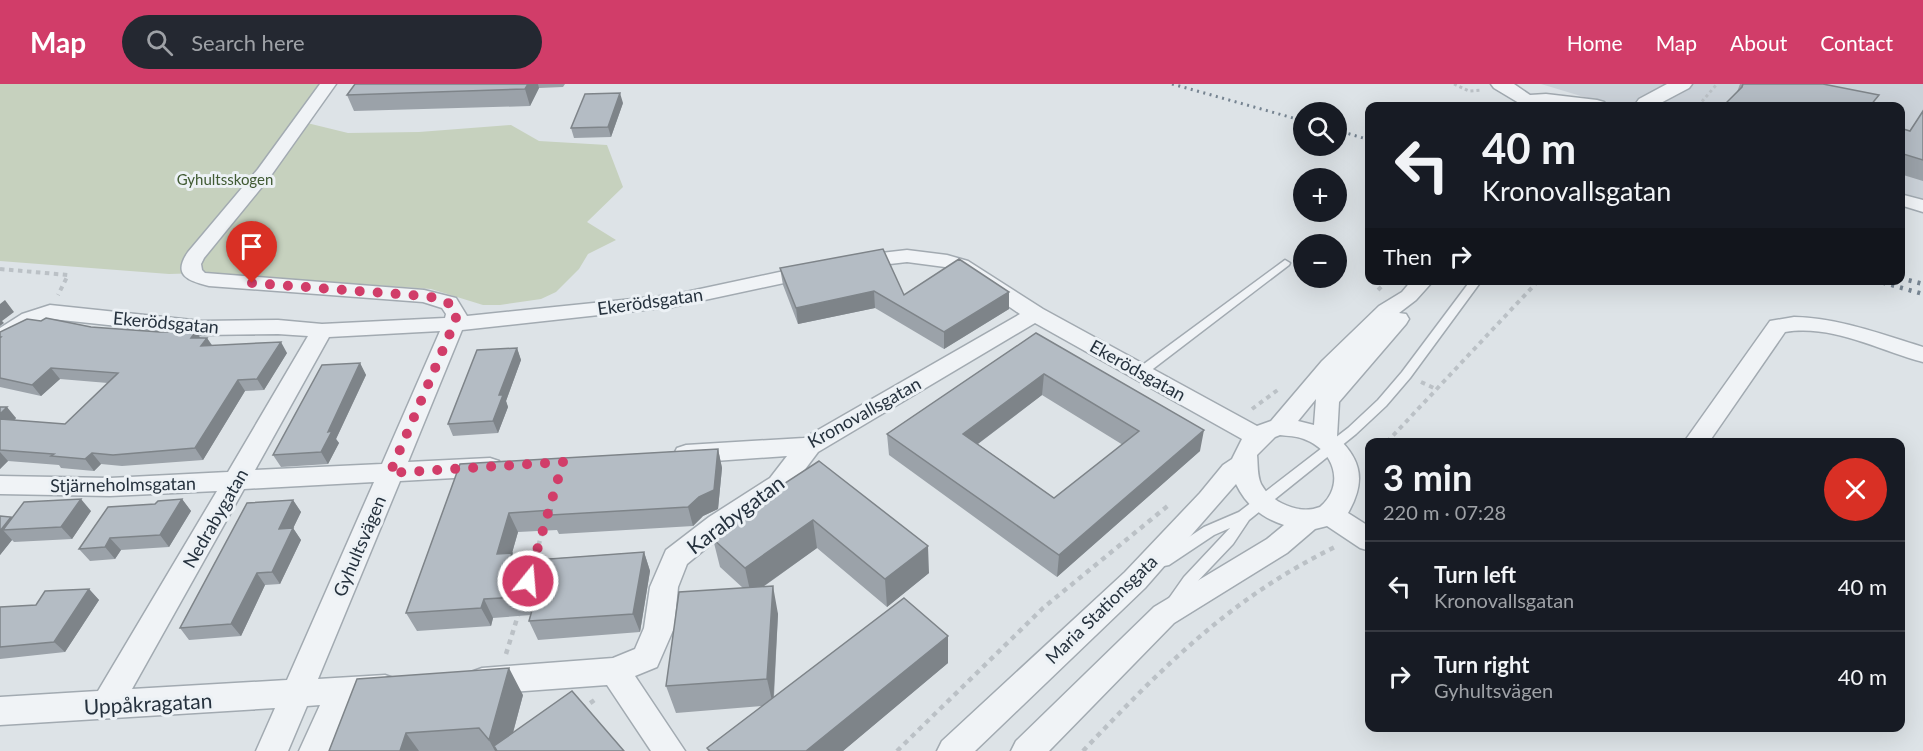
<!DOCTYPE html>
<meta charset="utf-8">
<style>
body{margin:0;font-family:Lato,sans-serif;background:#242831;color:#f1f3f6;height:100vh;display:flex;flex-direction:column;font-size:22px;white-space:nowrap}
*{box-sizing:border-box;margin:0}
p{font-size:20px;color:#9ea1a6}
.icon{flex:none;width:33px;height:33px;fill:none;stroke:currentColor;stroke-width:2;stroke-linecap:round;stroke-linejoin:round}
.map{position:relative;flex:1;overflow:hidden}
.drawer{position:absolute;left:1365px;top:354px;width:540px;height:294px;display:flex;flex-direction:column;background:#171b24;border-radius:12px;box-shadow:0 6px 24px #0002}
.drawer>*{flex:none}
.top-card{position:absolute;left:1365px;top:18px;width:540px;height:183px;border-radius:12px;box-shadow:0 6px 24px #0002;background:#171b24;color:#f1f3f6;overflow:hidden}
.controls{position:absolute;left:1293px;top:18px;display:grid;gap:12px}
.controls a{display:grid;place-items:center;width:54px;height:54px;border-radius:50%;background:#171b24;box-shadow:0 6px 24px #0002;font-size:30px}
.pin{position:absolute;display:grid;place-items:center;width:51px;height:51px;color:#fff;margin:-62px -26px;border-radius:50% 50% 50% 0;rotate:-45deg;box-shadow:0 0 6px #0007}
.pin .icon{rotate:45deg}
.me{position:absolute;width:66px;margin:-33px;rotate:17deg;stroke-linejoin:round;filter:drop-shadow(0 0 4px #0008)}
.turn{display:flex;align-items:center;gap:21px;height:126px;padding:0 18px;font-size:27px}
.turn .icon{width:78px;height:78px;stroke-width:2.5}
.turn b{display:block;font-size:42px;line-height:51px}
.then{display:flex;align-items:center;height:57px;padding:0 18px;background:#0003;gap:12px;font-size:22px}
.round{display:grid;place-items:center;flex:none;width:63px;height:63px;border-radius:32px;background:#242831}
.headline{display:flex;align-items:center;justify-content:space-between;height:102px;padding:0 18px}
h1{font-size:36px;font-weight:700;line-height:45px}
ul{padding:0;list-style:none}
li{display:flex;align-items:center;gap:18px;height:90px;padding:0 18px;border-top:2px solid #363941}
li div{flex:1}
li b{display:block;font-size:22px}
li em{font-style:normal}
header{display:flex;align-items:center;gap:36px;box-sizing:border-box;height:84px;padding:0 30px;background:#d13d69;color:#fff}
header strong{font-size:28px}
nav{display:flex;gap:33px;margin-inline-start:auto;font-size:21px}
.search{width:420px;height:54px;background:#242831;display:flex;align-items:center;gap:15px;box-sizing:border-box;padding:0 21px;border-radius:33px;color:#9ea1a6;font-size:22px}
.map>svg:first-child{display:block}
.built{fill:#cbd2d9}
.green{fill:#c6d1be}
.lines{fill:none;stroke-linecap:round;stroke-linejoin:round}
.service-casing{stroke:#a2aab1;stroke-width:3}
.minor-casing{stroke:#a2aab1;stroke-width:3}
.tertiary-casing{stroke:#a2aab1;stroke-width:3}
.path-far2{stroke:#bbc1c6;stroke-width:3;stroke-dasharray:3 3;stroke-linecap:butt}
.path-far1{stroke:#bbc1c6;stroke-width:4;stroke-dasharray:4.5 4.5;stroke-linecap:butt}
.path{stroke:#bbc1c6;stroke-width:4.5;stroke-dasharray:5 5;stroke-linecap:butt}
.service{fill:#f0f3f6;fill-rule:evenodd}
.minor{fill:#f0f3f6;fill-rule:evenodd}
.tertiary{fill:#f0f3f6;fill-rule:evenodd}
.rail-far1{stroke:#768491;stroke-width:3;stroke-dasharray:2 4.5;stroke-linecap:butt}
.rail{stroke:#768491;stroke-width:4.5;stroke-dasharray:3 6;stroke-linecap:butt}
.wall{fill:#9ba2a9;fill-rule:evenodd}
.shaded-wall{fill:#7e8489}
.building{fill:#b4bcc4;stroke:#7e8489;stroke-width:1.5;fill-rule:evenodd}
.route{stroke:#d13d69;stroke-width:10;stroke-dasharray:0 18}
.labels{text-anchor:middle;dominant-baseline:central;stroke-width:6;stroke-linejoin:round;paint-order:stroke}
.far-park-label{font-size:15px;fill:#405a33;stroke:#ecf1f5}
.street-label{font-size:18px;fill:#26323e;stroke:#ecf1f5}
.near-street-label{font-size:21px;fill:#26323e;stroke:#ecf1f5}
</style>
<header>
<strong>Map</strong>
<div class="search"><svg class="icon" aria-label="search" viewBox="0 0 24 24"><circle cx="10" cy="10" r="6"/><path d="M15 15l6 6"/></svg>Search here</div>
<nav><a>Home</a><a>Map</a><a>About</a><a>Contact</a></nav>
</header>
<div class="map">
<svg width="1923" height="667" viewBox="0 0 1923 667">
<rect width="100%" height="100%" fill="#dde3e7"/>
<path class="built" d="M1541 0H1923V119L1901 111 1900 22H1614Z"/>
<path class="green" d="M0 0H331L303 38 348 49 419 48 511 41 539 57 607 61 623 103 587 138 616 156 588 170 579 185 556 208 541 215 500 221H483L431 205 203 189 169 190 0 177Z"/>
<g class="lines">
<defs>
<path id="service" d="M1285 176 1290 179 1289 181 1145 291H1137L1135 288 1137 285Z
M1471 196H1482L1410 294 1386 322 1356 350 1249 436 1233 460 1194 501 1177 524 1172 526 1167 524 1165 520 1184 493 1230 444 1214 451 1169 481 1164 482 1159 481 1157 477 1159 473 1204 443 1239 428 1348 344 1378 316 1402 288Z"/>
<path id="minor" d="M320 0H336L270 93 204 174 201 180 202 186 205 189 424 206 456 214 467 232 672 211 812 181 819 183 822 187 819 191 812 193 672 223 462 246 408 378 490 374 499 377 503 383 499 389 490 392 400 397 318 595 385 591 396 595 400 604 396 613 385 617 351 619 331 667H299L320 621 307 622 288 667H256L275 624 0 641V613L98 607 217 407 110 412 0 410V392L110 394 228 388 308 252 278 250 202 251 52 235C33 241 19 256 0 261V244L22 230 50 221 202 237 278 236 322 240 445 234 446 230 442 224 423 218 209 202C188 197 172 191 188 168L258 85ZM440 247 382 380 255 386 329 253ZM374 398 287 596 132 605 244 405Z
M1900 110 1923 116V128L1900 121Z
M907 166 947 171 968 177 1043 225 1257 342 1271 337 1322 277 1379 222 1402 208 1412 196H1434L1416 216 1399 229 1406 230 1409 235 1406 240 1339 318 1337 353C1363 377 1365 399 1348 429L1370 443V467L1360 464 1327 442 1315 445 1287 469 1174 539 1049 667H1011L1016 657 1154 523 1267 455 1284 441C1262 434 1246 421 1236 400L1145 504 975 667H937L942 657 1125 488 1200 409 1223 381 1232 375 1242 355 1035 239 818 368 788 408 727 447 687 480 678 503 674 544 657 583 635 592 685 667H651L607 601 482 610 471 606 467 597 471 588 482 584 613 574 635 565 644 544 650 503 666 466 709 433 770 394 787 372 686 379 677 376 674 370 677 364 686 361 804 354 1020 230 954 185 945 183 907 178 855 184 848 182 845 178 848 174 855 172ZM1316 315 1314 341 1298 337ZM1280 351C1288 352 1296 352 1304 355 1334 366 1346 401 1320 423 1300 431 1271 419 1261 400 1257 391 1258 380 1257 371L1275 353Z
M1794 233C1839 234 1881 250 1923 263V278C1878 266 1832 240 1785 248L1709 358H1684L1770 237Z"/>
<path id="tertiary" d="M1491 0H1514L1530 11 1546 10 1597 16 1604 18 1607 22H1524L1494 4Z
M1667 0H1692L1689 4 1655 22H1634L1639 15Z"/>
</defs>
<use href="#service" class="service-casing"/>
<use href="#minor" class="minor-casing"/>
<use href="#tertiary" class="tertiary-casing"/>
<path class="path-far2" d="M1454 0 1469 7 1482 6
M1698 22 1717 0"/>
<path class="path-far1" d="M0 185 68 191 58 211
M1378 206 1388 196
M1421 298 1436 305
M1252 325 1279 305
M1387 358 1539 196"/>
<path class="path" d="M533 481 544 442
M506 570 519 528
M582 625 596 615
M897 667 1043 524 1170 420
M1083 667C1163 583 1230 514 1337 462"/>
<use href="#service" class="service"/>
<use href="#minor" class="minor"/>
<use href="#tertiary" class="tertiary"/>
<path class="rail-far1" d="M1172 0 1304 37
M1336 46 1370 56"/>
<path class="rail" d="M1900 194 1923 200
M1874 196 1923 210"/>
</g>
<path class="wall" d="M355 0H565L563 3 539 4 530 22 354 27 347 11Z
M1740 0H1823L1872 22H1724L1727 18 1737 8Z
M623 19 611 53 574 54 571 44Z
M1923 27V97L1900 90V44L1910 47Z
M780 184 904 211 1009 208V225L944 265 875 224 798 240 783 201Z
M41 237 91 243 207 254 212 261 287 269 264 306 245 307 203 376 122 382 101 380 94 387 61 384 59 381 8 377 0 385V323L16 334 15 336 65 340 108 299 60 295 41 312 0 303V248Z
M1036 249 1200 367 1057 493 889 371 887 350ZM1042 311 1123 361 1054 414 978 360Z
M517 264 521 276 506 317 508 323 498 349 453 352 448 340Z
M360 279 366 291 336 355 339 359 328 380 281 383 273 371Z
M718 365 722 384 718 425 703 432 693 442 559 450 557 446 518 448 512 469 515 477 644 468 650 487 640 548 538 556 529 537 531 531 493 534 491 542 417 547 406 529 460 380Z
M819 377 929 489 887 523 817 464 763 503 778 530 774 613 948 552V579L843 667H708L707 664 762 622 676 629 666 602 743 504 720 483 713 455Z
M182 415 191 427 169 463 121 466 115 475 90 477 79 465 155 420Z
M293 416 301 428 293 444 301 456 280 500 265 501 241 552 189 556 180 544Z
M91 427 72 455 14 458 12 456 0 471V432L11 433 12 434Z
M89 505 99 516 65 568 0 575V523L36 521Z
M523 611 513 649 624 667H329Z"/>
<path class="shaded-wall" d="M528 0H538L539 4 530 22 525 5Z
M620 9 623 19 611 53 608 43Z
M874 207 875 224 798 240 796 224Z
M1009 208V225L944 265V248Z
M5 216 14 228 2 237 4 239 0 242V220Z
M196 247 203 258 191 254Z
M207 254 214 265 201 262Z
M281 258 287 269 264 306 257 295Z
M517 264 521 276 506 317 508 323 498 349 493 337 499 311Z
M360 279 366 291 336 355 339 359 328 380 321 368 328 348Z
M51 284 60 295 41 312 32 301Z
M1044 290 1042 311 963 371V350Z
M238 296 245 307 203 376 195 364Z
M7 323 16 334 4 346 0 341V330Z
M1204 346 1200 367 1057 493 1059 471Z
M718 365 722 384 718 425 703 432 693 442 688 423Z
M0 368 8 377 0 385Z
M92 369 101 380 94 387 85 375Z
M81 415 91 427 72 455 61 443Z
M182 415 191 427 169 463 160 451Z
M293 416 301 428 287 457 279 445Z
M509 429 518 448 512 469 520 488 497 470Z
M11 433 21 444 3 446 12 456 0 471V447Z
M813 436 817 464 751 511 745 484Z
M293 444 301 456 280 500 272 488Z
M110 454 121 466 115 475 105 463Z
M928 462 929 489 887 523 885 495Z
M644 468 650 487 640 548 633 530Z
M257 489 265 501 241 552 231 540Z
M773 502 778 530 773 621 767 595Z
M89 505 99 516 65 568 54 558Z
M484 515 493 534 491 542 481 524Z
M948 552V579L843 667H806Z
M509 584 523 611 508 667 494 662 497 667H495L489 656Z
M406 649 419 667H400Z"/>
<path class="building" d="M355 0H528L525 5 347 11Z
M1743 0H1823L1879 11 1870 22H1743L1727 18 1742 3Z
M620 9 608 43 571 44 585 10Z
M1923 27V76L1900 69V44L1910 47Z
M883 165 904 211 959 175 1009 208 944 248 874 207 796 224 780 184Z
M46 234 91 243 160 248 196 247 191 254H207L201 262 281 258 257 295 238 296 195 364 113 371 92 369 85 375 51 372 54 370 0 366V335L65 340 118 289 51 284 32 301 0 294V254L1 253H0V248L27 235 41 237Z
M1036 249 1204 346 1059 471 887 350ZM1044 290 1139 347 1054 414 963 350Z
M517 264 499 311H503L493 337 448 340 477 266Z
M360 279 328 348 332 347 321 368 273 371 322 281Z
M0 323H7L0 330Z
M718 365 714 406 699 413 688 423 551 431 552 426 509 429 497 470 512 469 509 478 644 468 633 530 529 537 536 512 484 515 481 524 406 529 460 380Z
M819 377 928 462 885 495 813 436 745 484 713 455V446Z
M81 415 61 443 3 446 24 418Z
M182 415 160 451 110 454 105 463 79 465 108 423 155 420 158 417Z
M293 416 279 445 293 444 272 488 257 489 231 540 180 544 247 419Z
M0 432 11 433 0 447Z
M773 502 767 595 666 602 679 508Z
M89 505 54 558 0 563V523L36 521 45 507Z
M904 514 948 552 806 667H710L707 664Z
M509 584 489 656 479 644 406 649 400 667H329L357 595Z
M572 607 624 667H497L494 662Z"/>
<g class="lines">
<path class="route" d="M252 199 424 212C438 214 451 216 457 230L454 240 390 389 563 378 528 497"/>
</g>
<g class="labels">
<g class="far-park-label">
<text x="225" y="95">Gyhultsskogen</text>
</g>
<g class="street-label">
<text transform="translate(650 217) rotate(-8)">Ekerödsgatan</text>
<text transform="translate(166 238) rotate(5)">Ekerödsgatan</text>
<text transform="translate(1138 286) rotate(29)">Ekerödsgatan</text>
<text transform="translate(864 328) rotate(-29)">Kronovallsgatan</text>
<text transform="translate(123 400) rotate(-1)">Stjärneholmsgatan</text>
<text transform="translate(215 434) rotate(-60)">Nedrabygatan</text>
<text transform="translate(359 462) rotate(-67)">Gyhultsvägen</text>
<text transform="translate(1101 525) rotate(-44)">Maria Stationsgata</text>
</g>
<g class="near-street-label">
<text transform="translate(735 430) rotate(-37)">Karabygatan</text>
<text transform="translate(148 619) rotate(-3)">Uppåkragatan</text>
</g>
</g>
</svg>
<div class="controls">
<a><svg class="icon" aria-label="search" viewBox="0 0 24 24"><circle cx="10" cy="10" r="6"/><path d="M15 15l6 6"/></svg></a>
<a>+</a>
<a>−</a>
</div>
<div class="pin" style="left:252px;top:199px;background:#d93025"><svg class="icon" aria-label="arrive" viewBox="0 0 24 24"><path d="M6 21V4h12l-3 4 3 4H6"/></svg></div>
<svg class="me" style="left:528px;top:497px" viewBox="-20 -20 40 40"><circle r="17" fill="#d13d69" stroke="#fff" stroke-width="3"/><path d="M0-11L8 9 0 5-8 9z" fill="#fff"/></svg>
<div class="top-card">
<div class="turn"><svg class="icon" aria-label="left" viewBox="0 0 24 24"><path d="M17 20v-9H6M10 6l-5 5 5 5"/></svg><div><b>40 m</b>Kronovallsgatan</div></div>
<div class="then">Then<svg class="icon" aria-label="right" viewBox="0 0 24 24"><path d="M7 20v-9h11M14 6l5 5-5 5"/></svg></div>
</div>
<section class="drawer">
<div class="headline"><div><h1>3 min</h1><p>220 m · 07:28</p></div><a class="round" style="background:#d93025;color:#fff"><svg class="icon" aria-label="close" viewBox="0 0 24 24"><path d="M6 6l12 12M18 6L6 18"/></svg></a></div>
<ul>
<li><svg class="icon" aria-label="left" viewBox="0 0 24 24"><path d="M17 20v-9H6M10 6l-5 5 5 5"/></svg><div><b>Turn left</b><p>Kronovallsgatan</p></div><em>40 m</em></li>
<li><svg class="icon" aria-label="right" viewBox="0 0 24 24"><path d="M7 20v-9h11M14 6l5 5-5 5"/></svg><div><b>Turn right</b><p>Gyhultsvägen</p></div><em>40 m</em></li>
</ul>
</section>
</div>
